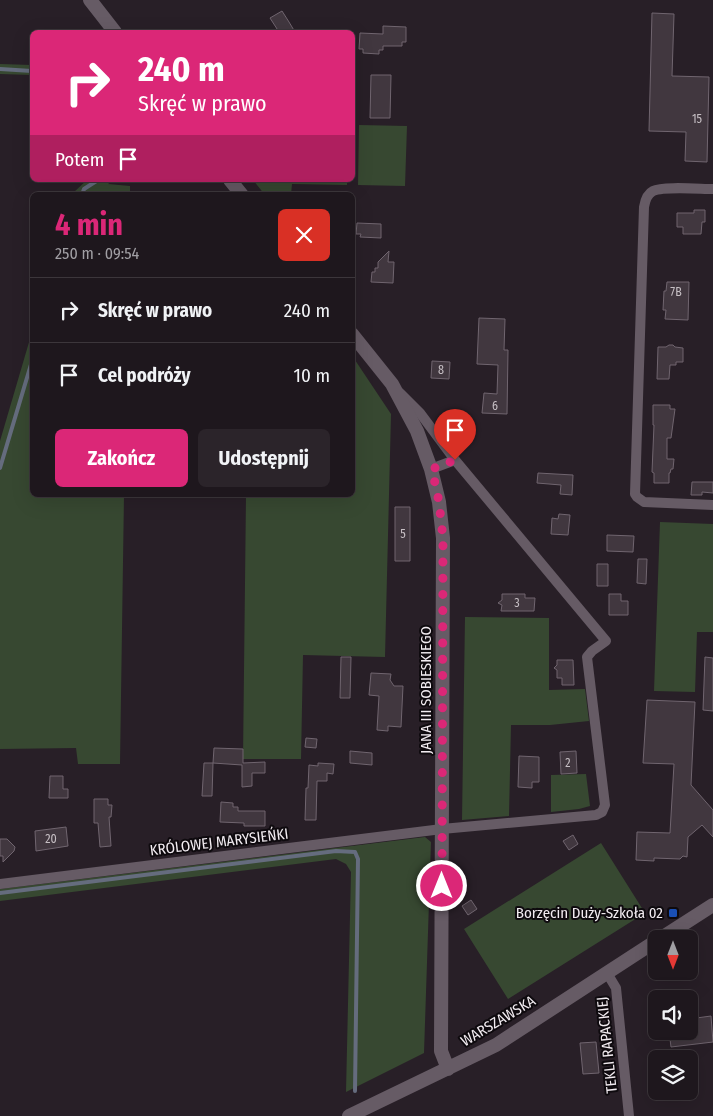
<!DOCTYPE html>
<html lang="pl">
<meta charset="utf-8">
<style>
body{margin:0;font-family:"Fira Sans Condensed",sans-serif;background:#2b242a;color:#f1f3f6;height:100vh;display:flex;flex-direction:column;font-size:19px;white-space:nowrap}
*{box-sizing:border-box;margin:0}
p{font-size:16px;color:#a19fa4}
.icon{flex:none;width:28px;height:28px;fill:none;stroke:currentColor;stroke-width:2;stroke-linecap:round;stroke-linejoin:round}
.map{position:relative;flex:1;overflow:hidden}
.side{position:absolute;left:30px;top:192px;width:325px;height:305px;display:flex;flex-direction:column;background:#1e171d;border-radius:8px;box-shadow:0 5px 20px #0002,0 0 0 1px #3c363b}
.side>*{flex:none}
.hud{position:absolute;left:30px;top:30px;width:325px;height:152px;border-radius:8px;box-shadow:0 5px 20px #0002,0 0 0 1px #3c363b;background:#db2777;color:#fff;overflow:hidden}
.needle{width:32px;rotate:180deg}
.fabs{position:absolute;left:648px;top:930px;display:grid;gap:10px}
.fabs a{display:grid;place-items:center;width:50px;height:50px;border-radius:8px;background:#1e171d;box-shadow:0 5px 20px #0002,0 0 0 1px #3c363b;font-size:25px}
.pin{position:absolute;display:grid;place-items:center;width:42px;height:42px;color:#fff;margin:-51px -21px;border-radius:50% 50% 50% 0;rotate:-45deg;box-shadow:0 0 5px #0007}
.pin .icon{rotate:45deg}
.me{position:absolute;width:55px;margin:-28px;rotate:0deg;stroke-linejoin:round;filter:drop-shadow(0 0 4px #0008)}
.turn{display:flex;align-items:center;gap:18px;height:105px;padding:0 25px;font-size:22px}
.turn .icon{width:65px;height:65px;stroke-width:2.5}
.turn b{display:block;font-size:35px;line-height:42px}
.then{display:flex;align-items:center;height:48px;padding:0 25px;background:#0003;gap:10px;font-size:19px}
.round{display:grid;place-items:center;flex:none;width:52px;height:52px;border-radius:8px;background:#2b242a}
.headline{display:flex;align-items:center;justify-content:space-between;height:85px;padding:0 25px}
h1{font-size:30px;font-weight:700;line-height:38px;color:#db2777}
.primary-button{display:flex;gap:10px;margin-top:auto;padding:10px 25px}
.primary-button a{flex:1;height:58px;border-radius:8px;background:#db2777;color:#fff;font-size:20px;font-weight:700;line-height:58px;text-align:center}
.primary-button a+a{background:#2b242a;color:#f1f3f6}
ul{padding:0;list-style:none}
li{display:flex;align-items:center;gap:15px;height:65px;padding:0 25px;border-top:1px solid #3c363b}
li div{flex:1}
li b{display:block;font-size:19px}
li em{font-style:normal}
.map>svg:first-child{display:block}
.green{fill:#374831}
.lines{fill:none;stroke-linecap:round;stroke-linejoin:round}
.stream{stroke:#656c7e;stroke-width:4}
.building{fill:#41373f;stroke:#70656f}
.minor{stroke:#665b65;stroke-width:10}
.secondary{stroke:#665b65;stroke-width:14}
.route{stroke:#db2777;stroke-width:9;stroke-dasharray:0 16.2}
.transit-dot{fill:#1a4fb4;stroke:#0e0a0e;stroke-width:2}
.labels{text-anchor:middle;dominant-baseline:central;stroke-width:4;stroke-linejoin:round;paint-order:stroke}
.number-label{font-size:12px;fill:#c6bfc4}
.street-label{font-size:15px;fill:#f2ecf1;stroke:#0e0a0e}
.poi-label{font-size:15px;fill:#f2ecf1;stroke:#0e0a0e;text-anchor:end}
</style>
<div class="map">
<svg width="713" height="1116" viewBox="0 0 713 1116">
<rect width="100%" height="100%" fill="#281f27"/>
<path class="green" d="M0 64 32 65V75L0 74Z
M359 125 407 126 405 186 358 185Z
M87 180H114L108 184 130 186V195H73L74 192Z
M253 180H347V185L292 184 291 195H265Z
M32 332V495H124L120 764H78L76 748 0 749V441Z
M353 357 391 414 385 657 303 655 301 759H243L246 495H352Z
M660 522 713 524V632H697L695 692 654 691Z
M465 617 549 618V690L585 689 589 721 550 725H511L509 816 462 820Z
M586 774 590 806 579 809 551 812V775Z
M425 837 431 842 424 1053 346 1092 351 872 346 864 336 859 0 901V889Z
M601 843 645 913 508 999 464 929Z"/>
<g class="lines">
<path class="stream" d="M0 69 32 71
M82 195 84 189 98 180
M0 468 32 361
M0 893 336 851 355 852 358 859 355 1091"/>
</g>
<path class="building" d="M282 11 289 22 295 32H279L270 18Z
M652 13 674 14 672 76 709 77 707 162 685 161 686 132 649 131Z
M383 26 406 27V42H402V46H383V50H379V54L363 53V49H359L360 33 383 34Z
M371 75H391L390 118H370Z
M694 210H705V222H702L701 234H683V227H677V213H694Z
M357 223 381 224V238L360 237 361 234H356Z
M389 251 388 262H394L393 283 371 282 372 272H375V268H378V262Z
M667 282H689L688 320 665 319 666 310H663L664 291H666Z
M479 318 505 319 504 350H508L507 414 482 413 484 393 497 394 498 365 477 364Z
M669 345H673L675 347 683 348V362H676V365H670L669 379H657L658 347H666Z
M432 361 450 362 449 379 431 378Z
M653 405H670V409H675L671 438H667V459H674L673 469H671L670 473H669V483H654V473L652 472 654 425H653Z
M538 473 573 475 572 495 560 494 561 485 537 483Z
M692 482H713V493L702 492V495H691Z
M395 507H410V561H395Z
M559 514 570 515 568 535 551 534 552 518 558 519Z
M607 535 634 536 633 552 607 551Z
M638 559H647L646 584 637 583Z
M597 564H608V586H597Z
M502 594H525V598H535L534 611H501L502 605 498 603 502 600Z
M609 594H621V601H628V615H609Z
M341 657H351L350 698H340Z
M705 657 713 658V711L703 710Z
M557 660H573L574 685H562V678H557V670L554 668 557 665Z
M371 673 391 674 390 680 394 686H403L401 727 388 726V731L377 730 379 696 369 695Z
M647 700 695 702 691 785 713 810V837L702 825 688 837 687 857 683 856 680 859 654 858V861L636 860 637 832 670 833 674 764 643 763Z
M306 738 317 739 316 748 305 747Z
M214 748 243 749V763L265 762V773H252V786L242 787V765L213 763Z
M350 751 372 753V765L350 763Z
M576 751 577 773 561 774 560 752Z
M519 756 539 757V782H532V788L518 787Z
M204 763H213L212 796H202Z
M318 763 334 764 333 774 327 773V781H317L316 820H305L306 788H308L309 765 318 766Z
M50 776H63V789H68V798H49Z
M94 799H108V805H112L111 817H109L111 846 100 847 98 823H94Z
M221 802 233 803V807H238V811H265V826H244V823L220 822Z
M66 827 68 846 36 851 35 831Z
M573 835 578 844 569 850 563 841Z
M0 839H7L15 847 14 851 3 862V856H0Z
M471 900 477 909 468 915 462 906Z
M711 1016 713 1042 671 1047 669 1031H689V1019Z
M596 1042 599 1073 583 1074 580 1043Z"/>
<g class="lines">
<path class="minor" d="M713 189C700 189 663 186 653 191 647 194 645 201 644 207L635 494 637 497 644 502 713 505
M400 393 420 413 455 460
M0 884 442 829 596 815 602 812 605 805 587 657 592 651 606 641 455 460 431 469
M607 973 616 988 629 1116"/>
<path class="secondary" d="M90 0 115 32
M230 180 242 195
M352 334 392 384 417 431 431 469 439 502 443 538 441 1051 448 1069
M660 939 713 905
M349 1116 496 1045 656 941"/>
</g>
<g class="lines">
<path class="route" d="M442 886 443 538 439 502 432 469 455 460"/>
</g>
<rect class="transit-dot" x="668" y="908" width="10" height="10" rx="2.5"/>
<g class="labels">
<g class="number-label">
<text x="697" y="119">15</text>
<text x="676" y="292">7B</text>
<text x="441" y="370">8</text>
<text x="495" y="406">6</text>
<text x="403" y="534">5</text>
<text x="517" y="603">3</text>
<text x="568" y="763">2</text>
<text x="51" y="839">20</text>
</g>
<g class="street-label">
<text transform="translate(426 690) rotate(-90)">JANA III SOBIESKIEGO</text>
<text transform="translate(219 842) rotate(-7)">KRÓLOWEJ MARYSIEŃKI</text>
<text transform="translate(498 1021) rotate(-31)">WARSZAWSKA</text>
<text transform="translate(607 1045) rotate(-96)">TEKLI RAPACKIEJ</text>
</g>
<g class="poi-label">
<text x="663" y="913">Borzęcin Duży-Szkoła 02</text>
</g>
</g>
</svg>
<div class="fabs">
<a><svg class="needle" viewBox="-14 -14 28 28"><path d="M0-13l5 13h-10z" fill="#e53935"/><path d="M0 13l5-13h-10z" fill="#a19fa4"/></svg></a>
<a><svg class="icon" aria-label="sound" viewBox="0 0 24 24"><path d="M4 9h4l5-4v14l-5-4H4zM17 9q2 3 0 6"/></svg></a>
<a><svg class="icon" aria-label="layers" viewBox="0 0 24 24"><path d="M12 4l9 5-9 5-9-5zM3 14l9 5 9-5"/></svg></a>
</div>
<div class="pin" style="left:455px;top:460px;background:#d93025"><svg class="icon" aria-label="arrive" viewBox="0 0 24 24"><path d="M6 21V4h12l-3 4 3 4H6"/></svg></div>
<svg class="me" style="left:442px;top:886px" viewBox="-20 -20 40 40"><circle r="17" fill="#db2777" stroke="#fff" stroke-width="3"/><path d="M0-11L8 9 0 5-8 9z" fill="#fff"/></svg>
<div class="hud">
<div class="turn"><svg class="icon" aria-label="right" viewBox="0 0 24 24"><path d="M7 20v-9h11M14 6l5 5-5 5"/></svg><div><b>240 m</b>Skręć w prawo</div></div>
<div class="then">Potem<svg class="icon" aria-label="arrive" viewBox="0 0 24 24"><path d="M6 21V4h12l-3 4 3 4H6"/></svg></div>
</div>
<section class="side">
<div class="headline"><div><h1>4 min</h1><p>250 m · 09:54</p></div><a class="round" style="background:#d93025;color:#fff"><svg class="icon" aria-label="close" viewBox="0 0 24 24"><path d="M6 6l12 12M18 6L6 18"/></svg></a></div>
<ul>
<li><svg class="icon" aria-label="right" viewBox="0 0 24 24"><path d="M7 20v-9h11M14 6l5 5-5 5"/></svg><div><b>Skręć w prawo</b></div><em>240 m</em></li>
<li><svg class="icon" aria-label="arrive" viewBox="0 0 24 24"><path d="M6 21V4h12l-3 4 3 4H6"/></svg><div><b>Cel podróży</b></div><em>10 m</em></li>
</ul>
<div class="primary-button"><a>Zakończ</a><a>Udostępnij</a></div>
</section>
</div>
